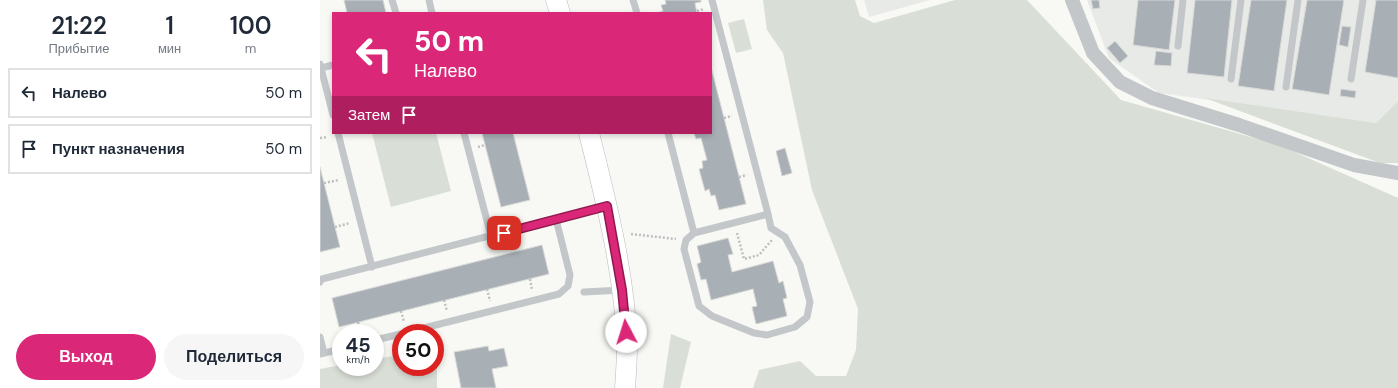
<!DOCTYPE html>
<html lang="ru">
<meta charset="utf-8">
<style>
body{margin:0;font-family:"DM Sans",sans-serif;background:#f6f6f7;color:#1f2937;height:100vh;display:flex;flex-direction:column;font-size:15px;white-space:nowrap}
*{box-sizing:border-box;margin:0}
p{font-size:13px;color:#747a83}
.icon{flex:none;width:22px;height:22px;fill:none;stroke:currentColor;stroke-width:2;stroke-linecap:round;stroke-linejoin:round}
.map{position:relative;flex:1;overflow:hidden}
.drawer{display:flex;flex-direction:column;background:#fff;width:320px}
.drawer>*{flex:none}
.guide{position:absolute;left:12px;top:12px;width:380px;height:122px;border-radius:0px;box-shadow:0 2px 6px #0003;background:#db2777;color:#fff;overflow:hidden}
.speed{position:absolute;left:12px;top:324px;display:flex;gap:8px;font-size:20px;font-weight:700;text-align:center}
.speed>*{display:grid;place-content:center;width:52px;height:52px;border-radius:50%;background:#fff;box-shadow:0 2px 6px #0003;line-height:1}
.speed small{font-size:10px;font-weight:400}
.speed .limit{border:6px solid #d22;background:#fff;color:#111}
.pin{position:absolute;display:grid;place-items:center;width:34px;height:34px;color:#fff;margin:-17px;border-radius:8px;box-shadow:0 2px 6px #0006}
.me{position:absolute;width:44px;margin:-22px;rotate:355deg;stroke-linejoin:round;filter:drop-shadow(0 0 3px #0008)}
.turn{display:flex;align-items:center;gap:14px;height:84px;padding:0 16px;font-size:18px}
.turn .icon{width:52px;height:52px;stroke-width:2.5}
.turn b{display:block;font-size:28px;line-height:34px}
.then{display:flex;align-items:center;height:38px;padding:0 16px;background:#0003;gap:8px;font-size:15px}
.eta{display:flex;justify-content:space-evenly;align-items:center;height:68px;text-align:center}
.eta b{font-size:24px;font-weight:600;line-height:28px}
.primary-button{display:flex;gap:8px;margin-top:auto;padding:8px 16px}
.primary-button a{flex:1;height:46px;border-radius:24px;background:#db2777;color:#fff;font-size:16px;font-weight:600;line-height:46px;text-align:center}
.primary-button a+a{background:#f6f6f7;color:#1f2937}
ul{padding:0;list-style:none}
li{display:flex;align-items:center;gap:12px;height:50px;margin:0 8px 6px;padding:0 8px;border:2px solid #e0e1e3;border-radius:0px}
li div{flex:1}
li b{display:block;font-size:15px}
li em{font-style:normal}
main{display:flex;flex:1;min-height:0}
.map>svg:first-child{display:block}
.built{fill:#e8eae8}
.green{fill:#d9dfd6}
.building{fill:#a8b0b6;stroke:#d9d9d7}
.lines{fill:none;stroke-linecap:round;stroke-linejoin:round}
.secondary-casing{stroke:#b6babf;stroke-width:21}
.path{stroke:#bdbfc1;stroke-width:2.5;stroke-dasharray:2 2;stroke-linecap:butt}
.lane{stroke:#c3c7ca;stroke-width:7}
.street{stroke:#c3c7ca;stroke-width:14}
.secondary{stroke:#fff;stroke-width:20}
.route-casing{stroke:#8e194d;stroke-width:10}
.route{stroke:#db2777;stroke-width:7}
</style>
<main>
<section class="drawer">
<div class="eta">
<div><b>21:22</b><p>Прибытие</p></div>
<div><b>1</b><p>мин</p></div>
<div><b>100</b><p>m</p></div>
</div>
<ul>
<li><svg class="icon" aria-label="left" viewBox="0 0 24 24"><path d="M17 20v-9H6M10 6l-5 5 5 5"/></svg><div><b>Налево</b></div><em>50 m</em></li>
<li><svg class="icon" aria-label="arrive" viewBox="0 0 24 24"><path d="M6 21V4h12l-3 4 3 4H6"/></svg><div><b>Пункт назначения</b></div><em>50 m</em></li>
</ul>
<div class="primary-button"><a>Выход</a><a>Поделиться</a></div>
</section>
<div class="map">
<svg width="1078" height="388" viewBox="0 0 1078 388">
<rect width="100%" height="100%" fill="#f8f8f5"/>
<path class="built" d="M544 0H610L549 17Z
M767 0H1078V101L1056 123 839 93 789 58Z"/>
<path class="green" d="M443 0H535L540 16 554 23 635 0H707L801 100 959 145 1078 198V388H433L439 370 480 361 496 376H526L536 350 538 309 492 190 463 53 447 30Z
M424 19 432 49 416 53 408 23Z
M885 98 1056 123 1078 101V163H1060Z
M52 133H116L131 191 71 207Z
M351 334 371 342 360 388H343Z
M117 348V388H0V369L21 365V367H55V359L81 355V367H115V349Z"/>
<path class="building" d="M24 0H63L66 13H27Z
M345 0H381V2L375 3 377 13H339V12L343 11 341 5 346 4Z
M771 0H779L780 8 773 9Z
M818 0H855L849 50 813 45Z
M875 0H912L904 77 867 73Z
M931 0H967L954 91 918 86Z
M987 0H1024L1009 95 972 89Z
M1056 0H1078V78L1045 72Z
M1022 26 1031 27 1028 47 1019 45Z
M795 41 808 56 800 63 787 48Z
M836 51 852 53 851 66 834 65Z
M391 67 426 204 399 210 395 195 391 196 389 189 385 191 379 169 383 168 382 161 387 160 381 138 376 139 374 133H391Z
M1021 89 1036 91 1035 98 1020 96Z
M162 133H193L210 200 181 207Z
M465 148 472 173 462 176 456 151Z
M0 167 20 247 0 252Z
M408 238 413 254 408 255 412 272 453 261 459 283 463 281 467 298 463 299 467 316 436 324 432 307 437 306 433 289 391 300 386 279 381 280 377 264 381 262 377 246Z
M222 245 229 274 19 327 12 298Z
M168 346 169 351 184 348 188 366 172 369 176 388H141L134 352Z"/>
<g class="lines">
<defs>
<path id="secondary" d="M236 0 240 13
M269 133C286 201 305 275 307 345 307 359 306 374 305 388"/>
</defs>
<use href="#secondary" class="secondary-casing"/>
<path class="path" d="M377 11 384 9
M404 118 412 116
M0 138 7 137
M158 147 165 145
M419 177 427 175
M4 183 19 180
M15 227 30 223
M417 233 424 259 439 255 452 240
M311 234 356 239
M210 279 212 290
M167 289 170 301
M124 300 127 311
M81 311 84 322
M38 322 41 333"/>
<path class="lane" d="M72 0 76 13
M109 0 112 13
M313 0 317 13
M392 0 448 214 451 228 465 237 480 265 490 302 487 317 475 327 447 335 434 333 392 316 379 306 364 249 366 240 374 233 448 214
M858 46 863 0
M0 64 13 115
M1 68 13 65
M911 79 921 0
M1031 79 1043 0
M966 87 978 0
M18 133 52 267
M144 133 171 236
M348 133 374 233
M0 282 2 279 286 206
M264 292 302 290
M84 333 239 294 248 286 250 275 236 219
M0 337 4 353
M55 340 81 334
M0 354 21 349"/>
<path class="street" d="M752 0 773 53 800 82 832 98 919 125 1034 165 1078 173"/>
<use href="#secondary" class="secondary"/>
</g>
<g class="lines">
<defs>
<path id="route" d="M184 233 287 206 302 290 306 332"/>
</defs>
<use href="#route" class="route-casing"/>
<use href="#route" class="route"/>
</g>
</svg>
<div class="speed"><div>45<small>km/h</small></div><div class="limit">50</div></div>
<div class="pin" style="left:184px;top:233px;background:#d93025"><svg class="icon" aria-label="arrive" viewBox="0 0 24 24"><path d="M6 21V4h12l-3 4 3 4H6"/></svg></div>
<svg class="me" style="left:306px;top:332px" viewBox="-20 -20 40 40"><circle r="19" fill="#fff"/><path d="M0-13L10 11 0 6-10 11z" fill="#db2777"/></svg>
<div class="guide">
<div class="turn"><svg class="icon" aria-label="left" viewBox="0 0 24 24"><path d="M17 20v-9H6M10 6l-5 5 5 5"/></svg><div><b>50 m</b>Налево</div></div>
<div class="then">Затем<svg class="icon" aria-label="arrive" viewBox="0 0 24 24"><path d="M6 21V4h12l-3 4 3 4H6"/></svg></div>
</div>
</div>
</main>
